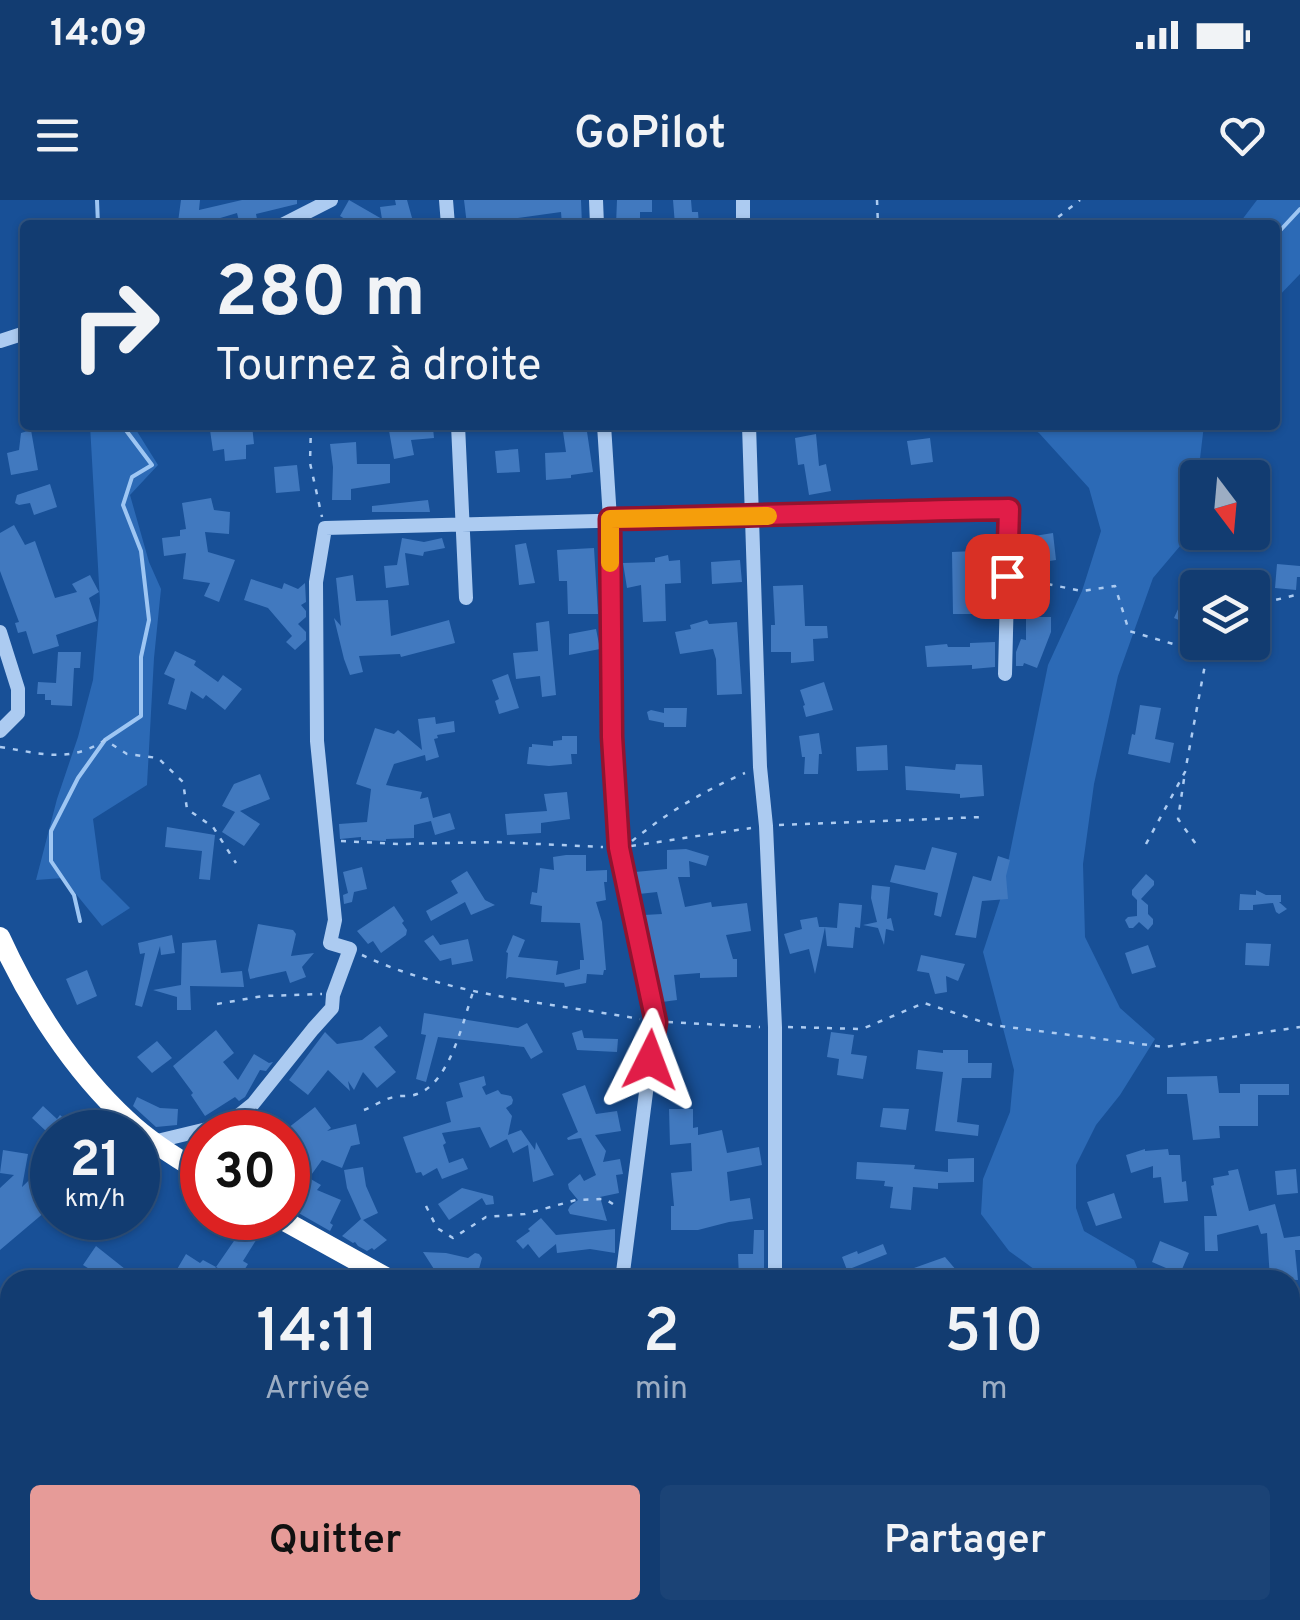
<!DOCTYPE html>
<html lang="fr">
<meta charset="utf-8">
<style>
body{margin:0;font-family:Overpass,sans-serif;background:#1b4376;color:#f1f3f6;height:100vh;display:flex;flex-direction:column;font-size:38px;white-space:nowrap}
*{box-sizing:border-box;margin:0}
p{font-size:32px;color:#9cadc3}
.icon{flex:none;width:55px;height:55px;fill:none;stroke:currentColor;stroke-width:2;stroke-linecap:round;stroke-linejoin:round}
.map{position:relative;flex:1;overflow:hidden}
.panel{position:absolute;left:0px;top:1070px;width:1300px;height:350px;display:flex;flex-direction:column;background:#123c71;border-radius:30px 30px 0 0;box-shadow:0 2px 8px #0004,0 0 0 2px #315684}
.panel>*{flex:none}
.hud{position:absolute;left:20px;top:20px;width:1260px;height:210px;border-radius:10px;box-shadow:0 2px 8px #0004,0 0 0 2px #315684;background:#123c71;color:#f1f3f6;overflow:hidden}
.needle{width:65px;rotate:164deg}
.buttons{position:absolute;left:1180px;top:260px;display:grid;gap:20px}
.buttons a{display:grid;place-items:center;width:90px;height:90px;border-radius:10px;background:#123c71;box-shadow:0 2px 8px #0004,0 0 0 2px #315684;font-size:50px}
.speed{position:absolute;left:30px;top:910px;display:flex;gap:20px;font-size:50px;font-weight:700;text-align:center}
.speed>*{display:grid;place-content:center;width:130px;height:130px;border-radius:50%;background:#123c71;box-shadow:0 2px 8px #0004,0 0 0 2px #315684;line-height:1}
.speed small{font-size:25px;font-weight:400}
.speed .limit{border:15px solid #d22;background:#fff;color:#111}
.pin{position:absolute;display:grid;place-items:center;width:85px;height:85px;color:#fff;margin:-42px;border-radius:20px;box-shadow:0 5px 15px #0006}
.me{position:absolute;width:110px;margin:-55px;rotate:3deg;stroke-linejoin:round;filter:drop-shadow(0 0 8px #0008)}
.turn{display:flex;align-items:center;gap:35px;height:210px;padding:0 30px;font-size:45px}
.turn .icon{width:130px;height:130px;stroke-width:2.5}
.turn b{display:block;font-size:70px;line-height:85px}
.eta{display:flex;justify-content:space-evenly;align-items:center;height:170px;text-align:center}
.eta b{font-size:60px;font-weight:600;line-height:70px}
.primary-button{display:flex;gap:20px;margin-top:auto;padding:20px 30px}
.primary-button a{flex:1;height:115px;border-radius:10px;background:#e69b98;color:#111;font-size:40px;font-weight:600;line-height:115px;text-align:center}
.primary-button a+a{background:#1b4376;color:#f1f3f6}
.status{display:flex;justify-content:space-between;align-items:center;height:70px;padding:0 50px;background:#123c71;direction:ltr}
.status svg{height:28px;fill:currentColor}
header{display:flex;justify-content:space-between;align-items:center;height:130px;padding:0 30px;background:#123c71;font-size:45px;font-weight:600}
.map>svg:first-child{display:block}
.green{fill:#2c6ab6}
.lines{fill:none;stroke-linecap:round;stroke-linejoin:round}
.stream{stroke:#9ec6f3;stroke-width:4}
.building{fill:#4179bf}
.path{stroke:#accbf1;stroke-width:2.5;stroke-dasharray:5 8;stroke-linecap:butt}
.minor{stroke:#accbf1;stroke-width:14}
.highway{stroke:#fff;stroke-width:20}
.route-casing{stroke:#92132f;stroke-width:25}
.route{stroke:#e11d48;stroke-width:18}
.slow{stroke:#f59e0b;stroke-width:18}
</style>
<div class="status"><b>14:09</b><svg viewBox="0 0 49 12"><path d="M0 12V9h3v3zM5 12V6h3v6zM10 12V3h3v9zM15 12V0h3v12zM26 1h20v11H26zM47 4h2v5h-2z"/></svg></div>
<header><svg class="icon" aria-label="menu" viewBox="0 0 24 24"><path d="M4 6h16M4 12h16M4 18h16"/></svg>GoPilot<svg class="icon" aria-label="heart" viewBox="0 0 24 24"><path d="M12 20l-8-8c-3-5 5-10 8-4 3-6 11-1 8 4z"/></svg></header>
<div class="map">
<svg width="1300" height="1420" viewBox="0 0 1300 1420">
<rect width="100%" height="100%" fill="#185097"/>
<path class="green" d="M1257 0H1300V74L1275 100V25H1238Z
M90 225H133L158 265 130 295 149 362 161 389 154 458 147 585 93 619 101 679 130 708 102 726 63 678 36 680 57 599 78 537 93 480 100 402Z
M1026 225H1204L1199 267 1200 277 1198 278 1197 326 1153 378 1118 476 1094 584 1083 664 1085 737 1120 808 1155 839 1120 895 1096 925 1076 965V1008L1084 1031 1134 1060 1142 1080H1049L1009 1051 981 1014 983 979 1010 912 1014 870 983 752 1001 697 1048 465 1082 391 1101 331 1089 288 1039 233Z"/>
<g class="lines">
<path class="stream" d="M97 0 98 25
M1275 36 1300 9
M80 721 74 695 51 661V631L78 578 105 540 141 516V457L149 420 141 351 123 305 132 277 152 265 122 225"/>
</g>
<path class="building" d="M181 0H200L199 10 242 0H297V4L256 14 258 24 253 25H240L237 13 217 19 219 25H207L178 22Z
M349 0 382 19 380 7 396 5 395 0H407L414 25H342L345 19 340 16Z
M464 0H581L582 25H562L561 12 518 18 519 25H467Z
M617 0H652V12H640V25H616Z
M673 0H691L692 12H698L699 25H675Z
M252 225 254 244 246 245V259L225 261 224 249 213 251 210 230Z
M388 225H408V229L433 228 434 238 411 240 414 255 394 259Z
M562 225H586L593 272 571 275V278L546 280 545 253 566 252Z
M31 230 38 270 11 275 7 253 19 250 21 233Z
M816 234 819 266 826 264 831 291 809 295 804 264 798 265 795 238Z
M930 238 933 262 911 265 907 241Z
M356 242 357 264H390V283L351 289V300H332L333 267 330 244Z
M518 249 520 272 497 273 495 251Z
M297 265 300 291 276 293 274 267Z
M50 284 57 307 34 315 30 303 19 305 15 303 17 295Z
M211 298 214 310 230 312 229 334 205 332 208 352 235 360 219 402 204 396 210 383 183 379 186 353 164 356 162 338 180 336V330L186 329 182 303Z
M428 300 430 312H372V306Z
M14 325 25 345 35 341 55 398 77 392 72 384 90 375 99 392 89 398 97 421 56 435 59 446 33 454 26 431 18 433 15 423 19 422 0 371V333Z
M1053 333 1056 360 1031 364 1028 337Z
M402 338 424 342 442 338 445 348 424 352 423 356 405 353 409 385 386 388 384 366 397 365Z
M526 343 535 383 519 385 515 345Z
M594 348 598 414H568L567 381H559L557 350Z
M974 351 975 366H997L996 393 974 394V414H953L952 352Z
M668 355 669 361 680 360 681 383 665 384 666 421 643 422 641 385 627 388 623 363 655 362V358Z
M740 360 742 382 712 384 711 362Z
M1277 364 1300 366V377H1297L1296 390 1275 388Z
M353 375 356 401 388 400 391 436 449 420 455 443 401 457 400 454 359 456 363 472 350 475 344 459 334 418 341 426 336 378Z
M251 379 282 389 284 383 298 389 305 383 306 402 301 405 306 411V417L298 424 306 432V440L295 450 286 442 292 436 268 408 244 400Z
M803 385 805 426H827L828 438 813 439 814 461 791 463V452H771V425H775L773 386Z
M1195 391H1198V442L1181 435 1186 423 1174 418 1179 407 1189 412Z
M1026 417H1051V432L1037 468 1024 463 1023 466H1016V452L1021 439 1026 440Z
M707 420 709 424 737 422 742 494 717 495 716 459 713 449 680 454 675 432 691 429 690 425Z
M549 421 556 495 542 497 540 476 516 479 513 453 538 451 536 423Z
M596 429 600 449 569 455V434Z
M995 442V467L972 469V465L927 467 925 446 947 444 948 447H970V443Z
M175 451 196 461 194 465 218 482 223 475 242 489 225 510 206 495 203 499 191 491 186 510 168 504 175 479 164 474Z
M58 452H81L80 468H74L72 506 51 505V500H45V494H37L38 482 56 483Z
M508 474 519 508 499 514 495 501 499 499 492 480Z
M824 482 833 510 806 517 803 506 805 505 800 490Z
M1140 505 1161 508 1155 539 1174 543 1170 563 1128 554 1132 534 1135 535Z
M664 508H687L686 527H664V523L649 520 647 512 651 510 664 513Z
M435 517 436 524 454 521 455 532 437 535 438 538 434 539 439 557 426 561 425 555 394 564 386 585 422 592 420 599 428 597 433 618 450 613 455 629 435 635 431 621 414 625V638L386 639V641L361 640V637L340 639 339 624 367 622 371 589 356 584 375 528 394 534 398 530 422 550 418 519Z
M819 533 822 554H819L818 574H804L805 557H802L799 536Z
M562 536H577V554H571L572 564 549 566 527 564 529 547H532V544L553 546V541L562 540Z
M887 545 888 570 857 571 856 547Z
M956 564 982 565 984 596 960 598V594L906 590 905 566 955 570Z
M260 574 270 599 240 611 260 624 244 646 222 632 235 612 222 606 234 584Z
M567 592 570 619 541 623V633L507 635 505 614 547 611 544 594Z
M167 627 215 635 210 680 199 679 202 651 165 647Z
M932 647 957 653 941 717 934 715 938 693 890 682 895 665 925 670Z
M686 649 709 656 706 666 689 661 690 677H678L685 707 711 702 712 707 747 703 751 731 726 735 733 759H737V777L700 778V773L674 775 677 800 662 802 644 715 662 714 657 692 639 694 635 672 667 669V650Z
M566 655H586V671L607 670V682H604L606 700 596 702 602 722 606 770H604L603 775 587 774 586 783 565 787 564 783 509 777 506 779 508 753 506 752 513 735 525 740 518 757 558 761 556 775 580 769V760H584L580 723 541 722 542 706 530 704 532 692 537 693 540 668 554 670 553 657Z
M998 656 1010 660 1006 676 1008 699 982 701 976 738 955 735 973 676 991 681Z
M362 667 367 689 354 692 352 702 344 704 343 695 348 693 343 672Z
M467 671 485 700 495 705 471 715 465 702 431 721 426 711 458 693 451 681Z
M1146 674 1154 681V685L1141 699 1148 705V714L1153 719V724L1148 730 1139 722 1133 728H1129L1125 720 1128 717 1137 716V700L1132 695V690Z
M872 685 890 687 887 719 891 718 894 731 886 729 884 745 878 728 863 725 877 722 871 698Z
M1256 690 1266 695H1281V702H1279L1287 709 1279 714 1276 712 1273 703 1253 705V710H1239L1240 694 1256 695Z
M839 703 862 705 860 728 855 727 853 748 827 746 825 727 837 728Z
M394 706 404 721 402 723 407 730 406 735 381 753 373 741 368 744 357 731Z
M817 717 819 727H825L815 774 809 749 790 754 784 734 802 729 800 720Z
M258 724 293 730 296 734 291 756 314 753 302 767 306 777 290 783 286 771 250 779 248 770Z
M172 735 175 753 161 755 160 746 142 807 135 805 145 753 140 754 138 743Z
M433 735 440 745 468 739 473 761 452 765 451 758 440 761 424 741Z
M216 740 221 773 242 771 244 787 190 786 191 810H177V797L153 790 181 785 182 743Z
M1246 743 1271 744 1269 766 1245 765Z
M1148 745 1156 767 1132 774 1125 753Z
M921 755 965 764 958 781 946 776 947 792 935 794 929 773 917 771Z
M87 770 97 796 77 805 66 779Z
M424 813 518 828 527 823 543 852 531 859 524 847 438 837 426 882 416 879 426 835 421 834Z
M380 826 388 836 374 847 396 872 377 888 363 872 354 890 348 881 350 891 328 870 308 895 289 880 325 832 337 844 362 840Z
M216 830 234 853 223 862 238 880 254 854 269 863 273 862 266 871 260 870 245 897 239 901 235 897 205 916 191 895 193 893 173 866Z
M582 830 584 838 618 839 617 852 577 850 572 833Z
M831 832 854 835 851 854 867 856 863 879 837 875 839 859 827 857Z
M157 841 172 858 152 873 137 857Z
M918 850 943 853V850H968V863H992L991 878H962L957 922 979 925 978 936 935 931 943 872 916 869Z
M484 876 486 885 482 887 486 895 498 890 501 894 511 896 513 900 512 904 506 908 512 916 508 935 521 930 535 950 536 942 554 975 533 982 528 945 513 953 507 939 490 948 480 927 442 933 446 943 443 945 449 963 463 958 468 969 442 979 437 968 423 976 421 972 416 973 403 937 451 922 446 902 463 897 459 883Z
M1217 876 1219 893H1240V884H1289V895H1258V926H1219L1220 938 1193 940 1187 894H1167V877Z
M585 885 596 914 617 911 621 931 595 935 606 951 603 962 620 959 623 974 616 975 619 993 600 997 607 1021 570 1014 568 1010 570 1006 578 1000 569 989 568 984 580 974 584 981 596 975 581 938 568 940 567 938 578 932 562 894Z
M137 897 160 908 178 909 177 925 156 927 133 906Z
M43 906 57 919 60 915 79 932H52V1006L0 1050V988L14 975 0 973 3 950 28 954 22 987 51 959 36 944 47 932 32 918Z
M315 907 331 928 327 931 356 924 360 944 351 946 342 968 322 960 309 978 321 985 317 990 341 1000 330 1023 333 1025 330 1031 288 1007V969L293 959 288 954V932H260L273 916 288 928Z
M883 908 909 909 906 930 880 927Z
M669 909H693V928L698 927V935L722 930 727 953 759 947 762 965 727 972 730 1001 750 998 753 1019 729 1022 698 1030H671V1006H674L671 973 692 971 691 943 670 945Z
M1145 949V951L1168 949 1169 955H1180L1182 982 1186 981 1188 1001 1164 1003 1161 977 1153 978V966L1131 973 1126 955Z
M974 958V982L938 983V989L913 987 911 1010 890 1008 893 987 884 986 885 981 856 979 857 962 915 965 914 969 948 972V959Z
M363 967 366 986 378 1013 363 1020 387 1040 374 1050 372 1048 367 1051 358 1046 355 1042 353 1043 342 1036 361 1019 347 988 344 970Z
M1238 969 1249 1011 1275 1004 1284 1038 1300 1036V1050H1295L1298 1080 1270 1079 1267 1033 1261 1034 1258 1025 1217 1035 1218 1051H1205L1204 1016H1217L1211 986 1214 985 1213 978 1229 975 1228 971Z
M1296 969 1298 993 1277 995 1275 971Z
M462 988 493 996 494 1004 486 1005 482 998 449 1020 438 1004Z
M1114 993 1122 1018 1096 1026 1087 1002Z
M541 1018 556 1035 615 1029V1053L590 1049 557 1053 556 1044 539 1058 528 1044 523 1049 516 1041 530 1031 528 1029Z
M245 1025 260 1034 243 1061 248 1064 238 1080 216 1067Z
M754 1030H764V1077L739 1078 738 1054H753Z
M1160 1041 1189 1053 1180 1074 1152 1062Z
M883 1044 887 1054 847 1070 842 1057 857 1051 858 1054Z
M96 1046 125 1069 117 1080H110L100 1073 99 1075 83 1065Z
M423 1052 446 1053 468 1058 475 1053 479 1054 482 1058 479 1069 482 1070 481 1080H441Z
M186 1054 200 1063 203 1060 216 1067 208 1080H192L176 1071Z
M945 1057 957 1071 933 1080H918L914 1068Z
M613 1410H626L632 1417 638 1410H703L706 1420H622Z"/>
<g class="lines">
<path class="path" d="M877 0 878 25
M1048 25 1080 0
M311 225 310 263 322 317
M1022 379 1082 391 1115 386 1129 431 1207 454
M1252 408 1255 405 1300 394
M0 547C40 553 69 564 105 540L127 554 158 558 183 582 187 609 213 627 236 663
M1184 579 1178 619 1198 647
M779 625 983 617
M341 641 400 644 495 642 603 647
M632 641C667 613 703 591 745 573
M1146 644 1185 572 1207 454 1218 442
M631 646 751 628
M362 755C447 795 548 803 640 819
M217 804 263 796 322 794
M668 822 760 827
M788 827 862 829 924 803 992 825 1164 847 1300 827
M364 910C374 906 384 899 394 897 401 895 410 897 417 894 450 883 463 821 473 792
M426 1006 437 1028 453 1038 486 1017 525 1014 576 1000 605 999 616 1006
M1290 1235 1300 1228
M1290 1294 1300 1295
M334 1410 338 1420
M1092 1410 1099 1420
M1046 1420 1065 1410"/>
<path class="minor" d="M446 0 448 25
M596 0 597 25
M282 25 331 0
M743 25V0
M0 141 25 133
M458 225 466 398
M604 225 610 319 611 537 619 647 655 822 622 1080
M749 225 760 567 766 626 775 827V1080
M0 432 18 489V513L0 531
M153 942 228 924 253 904 313 829 332 808 333 795 350 749 330 743 335 720 317 541 316 382 325 328 754 317 860 311 1009 309 1005 474
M475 1420 481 1410
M767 1420 777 1410"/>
<path class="highway" d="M0 737C30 803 73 870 127 920 149 941 176 958 202 973
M279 1018 391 1080
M832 1410 842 1420"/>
</g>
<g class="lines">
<defs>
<path id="route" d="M650 860 656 822 619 648 612 537 610 319C743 316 876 311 1009 309L1007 376"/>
</defs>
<use href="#route" class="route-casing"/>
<use href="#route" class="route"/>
<path class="slow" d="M610 363V319L768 316"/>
</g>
</svg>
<div class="buttons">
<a><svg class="needle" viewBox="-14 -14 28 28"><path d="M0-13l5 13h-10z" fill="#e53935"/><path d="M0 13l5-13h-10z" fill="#9cadc3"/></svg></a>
<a><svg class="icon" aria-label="layers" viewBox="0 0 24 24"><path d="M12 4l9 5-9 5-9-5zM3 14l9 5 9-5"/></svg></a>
</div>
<div class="speed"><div>21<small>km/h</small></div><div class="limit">30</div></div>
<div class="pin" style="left:1007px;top:376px;background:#d93025"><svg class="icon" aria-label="arrive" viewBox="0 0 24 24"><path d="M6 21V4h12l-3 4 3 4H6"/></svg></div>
<svg class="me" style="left:650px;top:860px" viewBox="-20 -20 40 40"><path d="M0-17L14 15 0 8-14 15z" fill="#e11d48" stroke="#fff" stroke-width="4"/></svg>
<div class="hud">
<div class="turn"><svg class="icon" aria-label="right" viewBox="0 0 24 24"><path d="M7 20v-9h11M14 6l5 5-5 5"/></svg><div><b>280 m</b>Tournez à droite</div></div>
</div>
<section class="panel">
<div class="eta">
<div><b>14:11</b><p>Arrivée</p></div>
<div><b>2</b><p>min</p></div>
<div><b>510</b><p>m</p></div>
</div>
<div class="primary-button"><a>Quitter</a><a>Partager</a></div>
</section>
</div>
